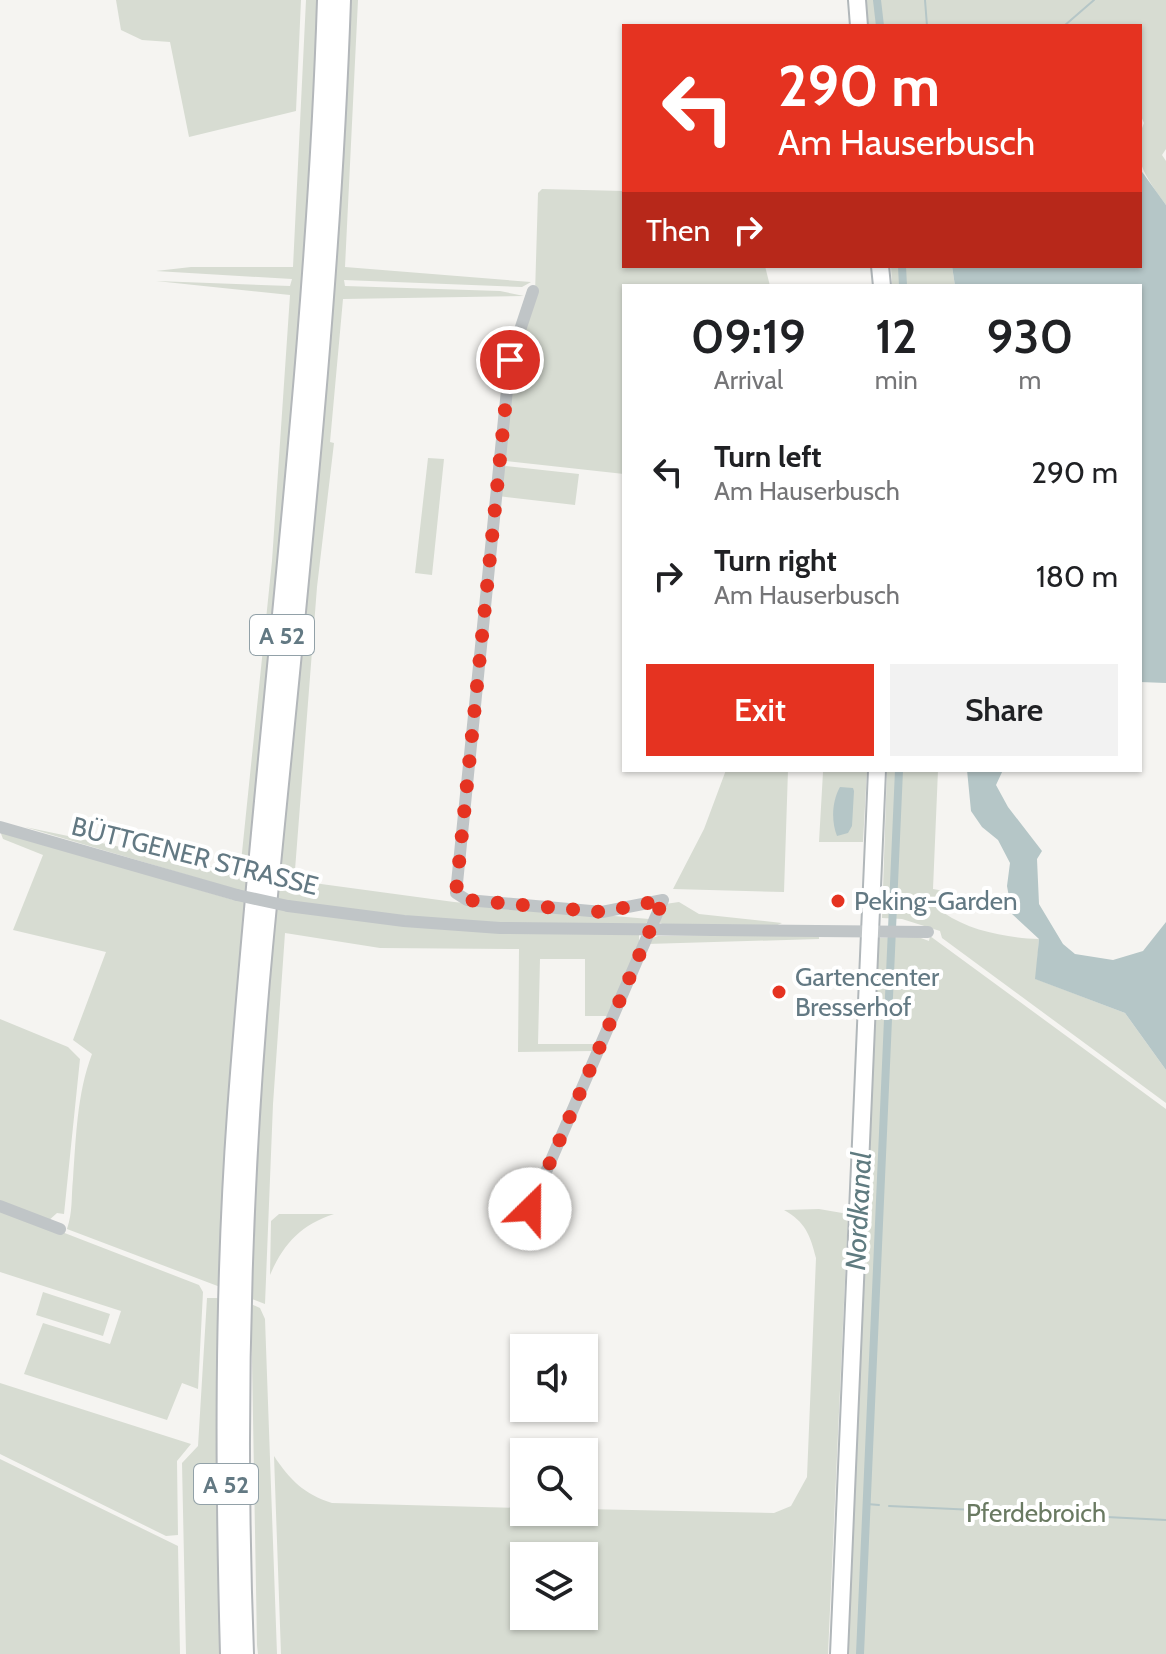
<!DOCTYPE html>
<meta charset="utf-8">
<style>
body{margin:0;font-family:Cabin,sans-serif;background:#f2f2f2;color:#202124;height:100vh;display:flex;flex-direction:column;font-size:30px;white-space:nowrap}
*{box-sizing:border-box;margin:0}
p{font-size:26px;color:#757577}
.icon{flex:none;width:44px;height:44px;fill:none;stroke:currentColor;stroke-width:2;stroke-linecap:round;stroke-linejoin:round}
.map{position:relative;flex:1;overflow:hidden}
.sheet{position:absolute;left:622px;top:284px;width:520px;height:488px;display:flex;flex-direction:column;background:#fff;border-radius:0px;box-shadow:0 2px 6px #0004}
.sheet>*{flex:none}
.banner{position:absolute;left:622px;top:24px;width:520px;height:244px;border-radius:0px;box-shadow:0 2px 6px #0004;background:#e53321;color:#fff;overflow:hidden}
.buttons{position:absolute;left:510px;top:1334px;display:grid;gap:16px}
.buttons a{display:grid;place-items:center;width:88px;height:88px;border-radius:0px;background:#fff;box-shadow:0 2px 6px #0004;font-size:40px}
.pin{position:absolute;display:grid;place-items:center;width:68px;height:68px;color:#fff;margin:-34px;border:4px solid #fff;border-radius:50%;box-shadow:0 2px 8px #0007}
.me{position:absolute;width:88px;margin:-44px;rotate:23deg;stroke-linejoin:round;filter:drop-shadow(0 0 6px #0008)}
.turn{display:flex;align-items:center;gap:28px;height:168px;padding:0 24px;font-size:36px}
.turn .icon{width:104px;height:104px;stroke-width:2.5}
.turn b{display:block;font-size:56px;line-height:68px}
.then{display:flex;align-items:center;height:76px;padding:0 24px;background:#0003;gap:16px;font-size:30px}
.eta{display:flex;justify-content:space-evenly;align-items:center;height:136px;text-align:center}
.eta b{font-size:48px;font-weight:600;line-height:56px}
.action{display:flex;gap:16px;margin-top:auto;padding:16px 24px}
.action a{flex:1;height:92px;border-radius:0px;background:#e53321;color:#fff;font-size:32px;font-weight:600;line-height:92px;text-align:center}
.action a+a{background:#f2f2f2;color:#202124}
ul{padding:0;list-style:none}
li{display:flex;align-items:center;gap:24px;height:104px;padding:0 24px}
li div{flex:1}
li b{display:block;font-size:30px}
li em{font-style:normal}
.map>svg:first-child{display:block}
.green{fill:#d7dcd2;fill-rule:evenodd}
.water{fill:#b5c6c7}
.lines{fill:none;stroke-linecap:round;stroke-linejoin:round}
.stream{stroke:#b5c6c7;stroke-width:2}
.canal{stroke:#b5c6c7;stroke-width:8}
.major-casing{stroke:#b1b7ba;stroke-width:20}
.highway-casing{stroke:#b3b7ba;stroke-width:22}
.minor{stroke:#c0c5c7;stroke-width:12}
.major{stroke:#fff;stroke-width:16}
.highway{stroke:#fff;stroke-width:18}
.minor-bridge{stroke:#c0c5c7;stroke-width:12}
.route{stroke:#e53321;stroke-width:14;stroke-dasharray:0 25.2}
.poi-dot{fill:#e53321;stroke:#fff;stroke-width:3}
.labels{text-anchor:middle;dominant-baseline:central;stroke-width:8;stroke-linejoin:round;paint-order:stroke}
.shield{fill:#fff;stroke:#92a1a8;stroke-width:2}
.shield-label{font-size:24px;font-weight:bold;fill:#637983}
.street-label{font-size:26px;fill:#637983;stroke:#fff}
.poi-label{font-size:26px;fill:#637983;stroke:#fff;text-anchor:start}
.park-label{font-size:26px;fill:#6a7a62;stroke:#fff}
.water-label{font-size:28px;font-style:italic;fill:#5f7b80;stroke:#fff}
</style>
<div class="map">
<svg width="1166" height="1654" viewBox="0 0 1166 1654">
<rect width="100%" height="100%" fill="#f5f4f1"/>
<path class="green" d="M116 0H301L296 111 189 137 170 42 142 40 121 30Z
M306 0H318L303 277 280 546 274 930 334 278 349 0H358L345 267 531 282 522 287 344 280 345 286 500 291 524 296 343 299 330 442 334 443 317 587 295 870 299 881 454 902 649 919 639 934V946L609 1016H585V959H540L538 1044H598L594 1051 518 1052 519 949 380 948 285 933 273 1104 265 1304 67 1229C73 1211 71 1198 73 1179 76 1138 77 1093 92 1054L73 1040 106 952 13 930 43 855 3 839 0 831 237 901 238 890 25 827 240 872 272 561 290 295 156 281 290 286 292 279 156 271 191 267H293Z
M866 0H1166V149L1162 155 1166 161V205C1147 179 1129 157 1144 123L1140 114V26H868Z
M542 189 624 191V266H765L770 286H624V474L506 461 502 456 512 360 535 294 538 193Z
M891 266H952L955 286H892Z
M428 458 444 459 432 575 415 573Z
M506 466 579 474 575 505 498 496 500 470Z
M726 770H788L784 892 673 889 704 829Z
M867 770 863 842H819L823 772Z
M887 770H938L933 889 944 891V913C970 931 1008 938 1039 939L1036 979 1125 1013 1166 1070V1103L942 938 940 931 902 919 882 918Z
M679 902 699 914 782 923 773 927 665 926 659 922 665 904Z
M819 934V939L647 944 649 939 658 936Z
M930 936 1166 1109V1654H843L876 938 918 937 929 941Z
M0 1019 68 1047 80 1059 64 1214 57 1213 47 1222 0 1203Z
M0 1208 199 1285 203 1292 198 1389 182 1383 167 1420 24 1374 43 1323 110 1344 121 1311 0 1272Z
M819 1209 848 1214 828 1654H281L274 1456C290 1480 304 1494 332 1503L524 1508V1512H584V1509L774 1513 791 1506 807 1477 816 1258C810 1234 805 1222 784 1210ZM524 1556H584V1616H524Z
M279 1214H334C301 1225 284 1243 270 1275L271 1221Z
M219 1291 223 1293 217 1391 223 1654H186L182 1463 198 1446 207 1298H218Z
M43 1292 110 1314 103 1336 36 1315Z
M251 1304 260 1308 265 1319 277 1654H258L257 1645Z
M0 1383 191 1444 177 1461 178 1535 166 1536 0 1454Z
M0 1459 178 1546 180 1654H0Z"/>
<path class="water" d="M1140 169 1166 205V683L1140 682V286H955L952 266H1140Z
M967 770H1003L996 785 1008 807 1042 851 1037 859 1039 904 1063 944 1075 954 1113 960 1143 951 1166 922V1070L1125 1013 1035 979 1039 939 1012 914 1007 886 1010 863 998 840 982 827 971 811Z
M840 787 853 788 854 791 852 826 848 833 837 836C831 821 832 801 840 787Z"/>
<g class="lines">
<path class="stream" d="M925 0 927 26
M1064 26 1094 0
M867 1504 879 1505
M889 1506 1063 1514
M1067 1515 1166 1520"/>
<path class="canal" d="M877 0 880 26
M902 266 903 286
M860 1654 899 770"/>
<defs>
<path id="major" d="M857 0 859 26
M880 266 882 286
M839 1654 877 770"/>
<path id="highway" d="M230 1654C225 1474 224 1293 237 1113 264 741 315 372 327 0
M244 1654C235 1418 241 1182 263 947 293 631 330 317 341 0"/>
</defs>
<use href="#major" class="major-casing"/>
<use href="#highway" class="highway-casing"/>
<path class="minor" d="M533 291 510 360 456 893 467 900 602 912 663 900
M0 827 237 895
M288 906 404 921 500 928 928 932
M0 1206 60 1229
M530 1209 663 900"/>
<use href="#major" class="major"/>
<use href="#highway" class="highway"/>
<path class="minor-bridge" d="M237 895 288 906"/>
</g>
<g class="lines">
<path class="route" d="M510 360 456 893 467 900 602 912 663 900 530 1209"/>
</g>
<g class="poi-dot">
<circle cx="838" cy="901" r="8"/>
<circle cx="779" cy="992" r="8"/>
</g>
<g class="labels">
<g class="shield">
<rect x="250" y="615" width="64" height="40" rx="6"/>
<rect x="194" y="1464" width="64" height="40" rx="6"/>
</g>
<g class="shield-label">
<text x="282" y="635">A 52</text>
<text x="226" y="1484">A 52</text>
</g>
<g class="street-label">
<text transform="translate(195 856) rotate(14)">BÜTTGENER STRASSE</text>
</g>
<g class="poi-label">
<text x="854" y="901">Peking-Garden</text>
<text x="795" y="977">Gartencenter<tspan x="795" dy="30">Bresserhof</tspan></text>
</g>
<g class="park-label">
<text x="1036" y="1513">Pferdebroich</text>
</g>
<g class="water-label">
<text transform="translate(858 1211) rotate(-87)">Nordkanal</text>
</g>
</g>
</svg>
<div class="buttons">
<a><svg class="icon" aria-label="sound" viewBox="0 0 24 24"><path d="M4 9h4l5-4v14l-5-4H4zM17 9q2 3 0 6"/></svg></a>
<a><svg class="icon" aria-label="search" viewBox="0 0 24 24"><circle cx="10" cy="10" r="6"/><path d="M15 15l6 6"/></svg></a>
<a><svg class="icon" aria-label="layers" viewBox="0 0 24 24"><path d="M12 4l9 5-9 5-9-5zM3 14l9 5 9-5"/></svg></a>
</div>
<div class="pin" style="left:510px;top:360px;background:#d93025"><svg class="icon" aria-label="arrive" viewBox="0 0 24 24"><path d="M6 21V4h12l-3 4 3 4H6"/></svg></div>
<svg class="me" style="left:530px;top:1209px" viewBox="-20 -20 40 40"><circle r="19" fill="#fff"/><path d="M0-13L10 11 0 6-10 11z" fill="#e53321"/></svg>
<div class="banner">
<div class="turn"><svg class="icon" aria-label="left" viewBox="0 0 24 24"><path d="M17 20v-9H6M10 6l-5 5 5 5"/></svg><div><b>290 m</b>Am Hauserbusch</div></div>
<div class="then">Then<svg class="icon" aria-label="right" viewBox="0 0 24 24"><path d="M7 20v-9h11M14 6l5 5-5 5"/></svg></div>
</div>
<section class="sheet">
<div class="eta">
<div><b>09:19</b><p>Arrival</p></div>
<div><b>12</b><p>min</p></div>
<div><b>930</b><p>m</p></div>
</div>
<ul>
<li><svg class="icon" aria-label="left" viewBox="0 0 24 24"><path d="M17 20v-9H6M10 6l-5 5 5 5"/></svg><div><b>Turn left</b><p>Am Hauserbusch</p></div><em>290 m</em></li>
<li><svg class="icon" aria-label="right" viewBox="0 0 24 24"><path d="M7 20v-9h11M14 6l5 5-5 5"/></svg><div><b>Turn right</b><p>Am Hauserbusch</p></div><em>180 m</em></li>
</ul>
<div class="action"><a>Exit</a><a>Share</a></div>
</section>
</div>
